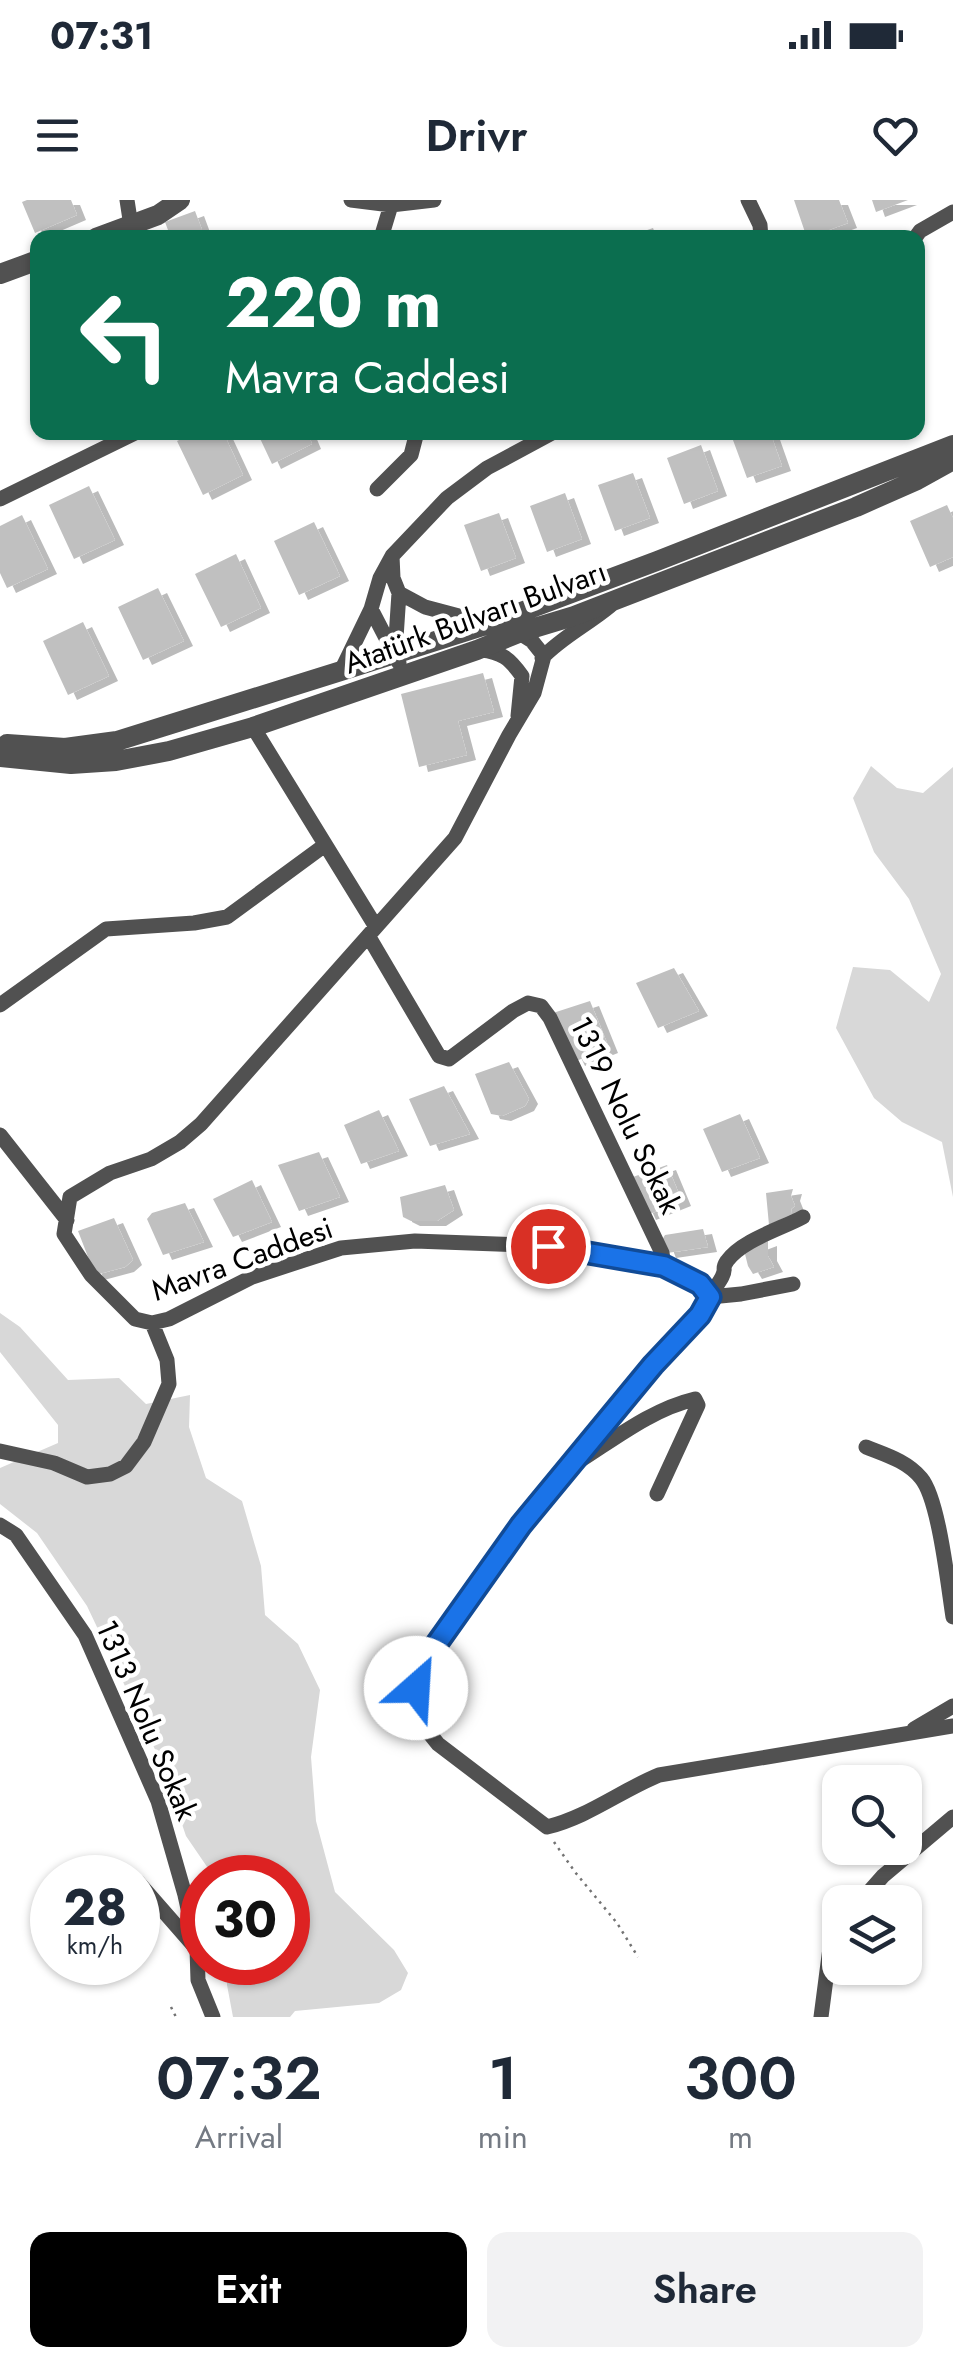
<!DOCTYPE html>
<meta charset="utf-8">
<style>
body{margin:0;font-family:Jost,sans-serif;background:#f2f2f3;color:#1f2937;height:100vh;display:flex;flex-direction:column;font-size:38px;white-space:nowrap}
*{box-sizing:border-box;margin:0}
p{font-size:32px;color:#747a83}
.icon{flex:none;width:55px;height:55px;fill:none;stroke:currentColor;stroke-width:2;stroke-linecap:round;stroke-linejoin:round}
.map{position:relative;height:1817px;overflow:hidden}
.side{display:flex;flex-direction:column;background:#fff;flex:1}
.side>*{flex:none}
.top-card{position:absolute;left:30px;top:30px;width:895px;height:210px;border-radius:20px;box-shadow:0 2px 8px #0004;background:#0b6e4f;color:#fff;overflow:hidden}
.fabs{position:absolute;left:822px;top:1565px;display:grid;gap:20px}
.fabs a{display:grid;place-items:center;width:100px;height:100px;border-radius:20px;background:#fff;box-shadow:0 2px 8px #0004;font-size:50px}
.speed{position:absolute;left:30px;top:1655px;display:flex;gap:20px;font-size:50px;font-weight:700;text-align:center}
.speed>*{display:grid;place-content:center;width:130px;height:130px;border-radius:50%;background:#fff;box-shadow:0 2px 8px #0004;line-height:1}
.speed small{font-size:25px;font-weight:400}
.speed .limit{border:15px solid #d22;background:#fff;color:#111}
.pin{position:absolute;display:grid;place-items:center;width:85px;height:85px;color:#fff;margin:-42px;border:5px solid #fff;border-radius:50%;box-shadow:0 2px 10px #0007}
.me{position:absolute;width:110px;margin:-55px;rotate:26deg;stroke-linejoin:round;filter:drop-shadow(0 0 8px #0008)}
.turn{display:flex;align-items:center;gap:35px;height:210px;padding:0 30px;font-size:45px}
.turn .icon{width:130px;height:130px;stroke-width:2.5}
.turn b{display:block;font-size:70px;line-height:85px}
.eta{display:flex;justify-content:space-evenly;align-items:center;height:170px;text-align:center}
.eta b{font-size:60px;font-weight:600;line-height:70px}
.button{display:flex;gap:20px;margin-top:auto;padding:20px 30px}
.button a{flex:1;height:115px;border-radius:20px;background:#000;color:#fff;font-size:40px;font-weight:600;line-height:115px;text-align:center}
.button a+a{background:#f2f2f3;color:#1f2937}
.status{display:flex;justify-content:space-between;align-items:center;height:70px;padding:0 50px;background:#fff;direction:ltr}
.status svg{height:28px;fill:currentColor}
header{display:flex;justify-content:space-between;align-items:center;height:130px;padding:0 30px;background:#fff;font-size:45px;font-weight:600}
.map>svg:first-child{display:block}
.green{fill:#d8d8d8}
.building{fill:#c0c0c0;filter:url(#shadow)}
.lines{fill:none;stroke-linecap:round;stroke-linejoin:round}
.path{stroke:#737373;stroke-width:2.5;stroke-dasharray:2.5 5;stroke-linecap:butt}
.minor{stroke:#515151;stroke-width:15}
.tertiary{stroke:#515151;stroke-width:20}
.route-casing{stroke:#114b97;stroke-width:25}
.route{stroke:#1a73e8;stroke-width:18}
.labels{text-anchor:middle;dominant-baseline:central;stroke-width:9;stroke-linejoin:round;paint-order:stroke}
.street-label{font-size:30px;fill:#000;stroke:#fff}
</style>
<div class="status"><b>07:31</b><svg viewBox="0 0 49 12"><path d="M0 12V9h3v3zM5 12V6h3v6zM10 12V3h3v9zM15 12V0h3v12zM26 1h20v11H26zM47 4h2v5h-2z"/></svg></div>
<header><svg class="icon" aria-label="menu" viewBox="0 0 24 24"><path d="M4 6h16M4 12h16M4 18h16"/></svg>Drivr<svg class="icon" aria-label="heart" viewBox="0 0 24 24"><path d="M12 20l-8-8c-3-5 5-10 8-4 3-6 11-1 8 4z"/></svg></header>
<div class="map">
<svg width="953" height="1817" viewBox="0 0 953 1817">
<defs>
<filter id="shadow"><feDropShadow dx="9" dy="5" stdDeviation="0" flood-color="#0004"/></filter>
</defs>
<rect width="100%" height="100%" fill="#fff"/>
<path class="green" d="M871 566 897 588 923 593 953 567V997L942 942 902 922 874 898 836 828 853 767 890 770 929 802 941 774 909 699 874 652 853 598Z
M0 1113 20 1127 68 1180 119 1178 146 1204 190 1195 189 1227 206 1278 242 1301 261 1366 265 1415 298 1444 320 1490 311 1557 316 1621 335 1692 394 1750 408 1773 401 1790 379 1803 295 1811 290 1817H233L227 1785 228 1763 288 1762V1678L214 1677 186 1636 161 1562 87 1406 37 1333 0 1304V1268L58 1243V1225L0 1152Z"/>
<path class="building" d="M27 0H71L77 15 35 33 22 2Z
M794 0H839L848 23 807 38Z
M872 0H908L876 12Z
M195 11 205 38H171L165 22Z
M653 28 657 38H627V37Z
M195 232H223L243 275 203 295 177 241Z
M257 232H307L312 244 272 264Z
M730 232H770L782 266 747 278Z
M701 245 718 291 684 304 667 258Z
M633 273 650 318 615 331 598 285Z
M89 286 115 340 74 359 49 305Z
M565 293 582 339 547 352 530 306Z
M947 305 953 318V357L930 367 910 321Z
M499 313 516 358 481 371 464 325Z
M22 315 48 369 7 388 0 373V326Z
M314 322 340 376 299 395 274 341Z
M236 354 261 408 221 427 195 374Z
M158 388 184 441 143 460 118 407Z
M83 422 109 476 68 495 43 441Z
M483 473 494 512 458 521 467 555 419 567 401 494Z
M674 768 699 811 658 828 636 783Z
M590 801 609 848 576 861 553 813Z
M509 862 529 899 525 906 502 916 491 914 475 874Z
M444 886 470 934 430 946 409 899Z
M379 910 399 951 361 964 344 925Z
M740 914 760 958 722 972 703 929Z
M319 952 340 997 299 1011 278 965Z
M667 965 682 1001 647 1015 630 978Z
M252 980 272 1022 233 1037 213 999Z
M445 985 454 1010 437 1021H411L403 1017 400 997Z
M793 989 791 996 795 1006 791 1009 792 1014 769 1025 766 993Z
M185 1003 204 1042 163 1055 147 1019 152 1013Z
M114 1018 133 1060 125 1067 95 1075 78 1031Z
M703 1029 708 1047 667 1053 662 1040 665 1035Z
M768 1041V1056L774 1067 753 1074 748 1066 744 1050Z"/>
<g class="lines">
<path class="path" d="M554 1642 575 1672 617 1723 638 1757
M171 1807 176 1817"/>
<path class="minor" d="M127 0 131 26
M351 0 391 5 434 0
M748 0 760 25 761 38
M381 38 391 5
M915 38 920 31 953 12
M377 289 411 255 417 232
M0 299 137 232
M392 356 393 378 399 393 425 407 489 424
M371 409 399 463
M516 431 532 441 544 456 534 493 509 535 455 638 201 924 180 942 151 959 110 973 70 997 64 1034 91 1075 135 1119 152 1123 169 1119 252 1077 341 1048 415 1041 549 1046 664 1066 700 1084 710 1097 700 1115 653 1165 521 1325 421 1467 410 1509 438 1544 547 1627C588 1617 620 1591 659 1575L953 1526
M481 450C502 452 510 459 522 476L518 516
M395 453 399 393
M542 458C562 437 587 425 610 406
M341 471 371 409 380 378 392 356 447 298 487 268 554 232
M253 527 376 727
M369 737 439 856 449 859 513 811 528 803 541 806 550 818 662 1053 664 1066
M0 805 106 729 194 723 227 717 325 645
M0 935 67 1020
M793 1084 741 1094 710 1097C713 1090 719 1083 722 1077 727 1067 721 1070 727 1061 742 1040 781 1029 803 1017
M866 1247C886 1255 907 1261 921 1278 939 1299 948 1386 953 1417
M0 1251 54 1263 87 1277 110 1274 126 1266 144 1242 169 1184 167 1160 152 1123
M581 1260C617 1237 653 1209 695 1199L698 1205 657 1294
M0 1325 16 1335 85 1435 158 1601 185 1695 197 1749 198 1780 213 1817
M914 1529 953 1506
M138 1682 194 1746
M860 1702 883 1676 953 1617
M821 1817 830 1748 840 1726"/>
<path class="tertiary" d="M96 38 158 15 180 0
M0 74 38 60
M7 544 65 548 117 541 341 471 489 424 657 361 953 245
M0 557 71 564 116 561 169 551 253 527 477 450 521 432 574 416 856 307 917 280 953 260"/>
</g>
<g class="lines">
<defs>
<path id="route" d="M416 1488 421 1466 521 1325 653 1165 700 1115 710 1097 700 1084 664 1066 548 1046"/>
</defs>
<use href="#route" class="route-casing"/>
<use href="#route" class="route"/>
</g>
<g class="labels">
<g class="street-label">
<text transform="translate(475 417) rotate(-20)">Atatürk Bulvarı Bulvarı</text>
<text transform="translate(626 915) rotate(64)">1319 Nolu Sokak</text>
<text transform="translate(242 1059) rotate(-20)">Mavra Caddesi</text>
<text transform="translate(147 1520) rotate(67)">1313 Nolu Sokak</text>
</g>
</g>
</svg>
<div class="fabs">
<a><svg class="icon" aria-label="search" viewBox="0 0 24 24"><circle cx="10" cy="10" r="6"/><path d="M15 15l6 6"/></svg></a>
<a><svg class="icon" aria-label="layers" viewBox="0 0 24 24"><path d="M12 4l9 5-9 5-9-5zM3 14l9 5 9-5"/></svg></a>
</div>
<div class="speed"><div>28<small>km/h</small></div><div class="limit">30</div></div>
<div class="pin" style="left:548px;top:1046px;background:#d93025"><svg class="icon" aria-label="arrive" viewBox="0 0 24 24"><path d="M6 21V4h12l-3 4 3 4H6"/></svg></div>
<svg class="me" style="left:416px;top:1488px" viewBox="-20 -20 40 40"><circle r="19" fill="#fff"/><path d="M0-13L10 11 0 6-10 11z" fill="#1a73e8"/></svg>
<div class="top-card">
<div class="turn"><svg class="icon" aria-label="left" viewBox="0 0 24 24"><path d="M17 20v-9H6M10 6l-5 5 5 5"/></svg><div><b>220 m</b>Mavra Caddesi</div></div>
</div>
</div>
<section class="side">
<div class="eta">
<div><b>07:32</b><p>Arrival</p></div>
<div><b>1</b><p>min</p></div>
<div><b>300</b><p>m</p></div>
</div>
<div class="button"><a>Exit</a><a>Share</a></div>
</section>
